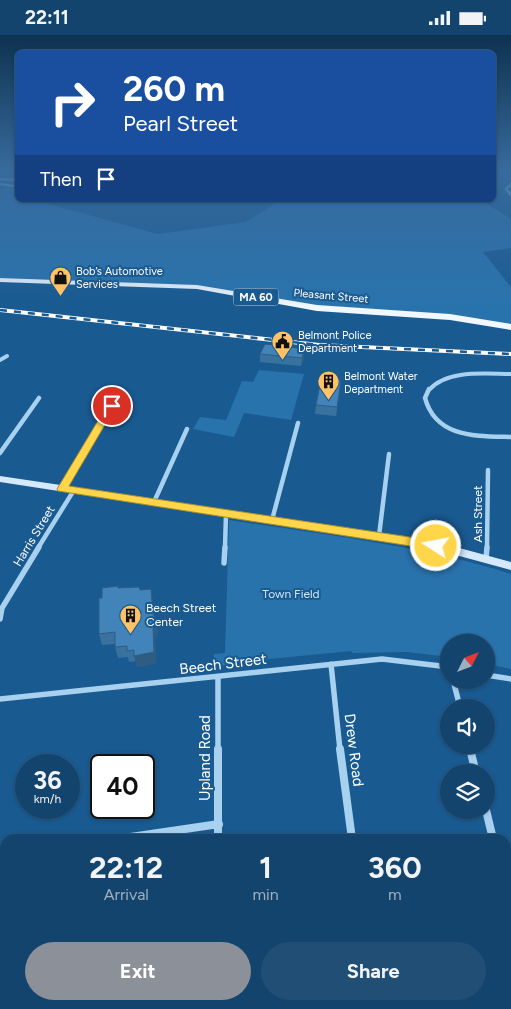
<!DOCTYPE html>
<meta charset="utf-8">
<style>
body{margin:0;font-family:Figtree,sans-serif;background:#204e75;color:#f1f3f6;height:100vh;display:flex;flex-direction:column;font-size:19px;white-space:nowrap}
*{box-sizing:border-box;margin:0}
p{font-size:16px;color:#9db0c2}
.icon{flex:none;width:28px;height:28px;fill:none;stroke:currentColor;stroke-width:2;stroke-linecap:round;stroke-linejoin:round}
.map{position:relative;flex:1;overflow:hidden}
.side{position:absolute;left:0px;top:799px;width:511px;height:176px;display:flex;flex-direction:column;background:#13446d;border-radius:15px 15px 0 0;box-shadow:0 1px 4px #0004,0 0 0 1px #325c80}
.side>*{flex:none}
.top-card{position:absolute;left:15px;top:15px;width:481px;height:152px;border-radius:8px;box-shadow:0 1px 4px #0004,0 0 0 1px #325c80;background:#1a4fa0;color:#fff;overflow:hidden}
.needle{width:32px;rotate:48deg}
.buttons{position:absolute;left:440px;top:599px;display:grid;gap:10px}
.buttons a{display:grid;place-items:center;width:55px;height:55px;border-radius:50%;background:#13446d;box-shadow:0 1px 4px #0004,0 0 0 1px #325c80;font-size:25px}
.speed{position:absolute;left:15px;top:719px;display:flex;gap:10px;font-size:25px;font-weight:700;text-align:center}
.speed>*{display:grid;place-content:center;width:65px;height:65px;border-radius:50%;background:#13446d;box-shadow:0 1px 4px #0004,0 0 0 1px #325c80;line-height:1}
.speed small{font-size:12px;font-weight:400}
.speed .limit{border:2px solid #111;border-radius:8px;background:#fff;color:#111}
.pin{position:absolute;display:grid;place-items:center;width:42px;height:42px;color:#fff;margin:-21px;border:2px solid #fff;border-radius:50%;box-shadow:0 1px 5px #0007}
.me{position:absolute;width:55px;margin:-28px;rotate:281deg;stroke-linejoin:round;filter:drop-shadow(0 0 4px #0008)}
.turn{display:flex;align-items:center;gap:18px;height:105px;padding:0 25px;font-size:22px}
.turn .icon{width:65px;height:65px;stroke-width:2.5}
.turn b{display:block;font-size:35px;line-height:42px}
.then{display:flex;align-items:center;height:48px;padding:0 25px;background:#0003;gap:10px;font-size:19px}
.eta{display:flex;justify-content:space-evenly;align-items:center;height:85px;text-align:center}
.eta b{font-size:30px;font-weight:700;line-height:35px}
.action{display:flex;gap:10px;margin-top:auto;padding:10px 25px}
.action a{flex:1;height:58px;border-radius:30px;background:#8c9099;color:#fff;font-size:20px;font-weight:700;line-height:58px;text-align:center}
.action a+a{background:#204e75;color:#f1f3f6}
.status{display:flex;justify-content:space-between;align-items:center;height:35px;padding:0 25px;background:#13446d;direction:ltr}
.status svg{height:14px;fill:currentColor}
.map>svg:first-child{display:block}
.green{fill:#2973ad}
.lines{fill:none;stroke-linecap:round;stroke-linejoin:round}
.street-far4{stroke:#a8d0ef;stroke-width:2.5}
.street-far3{stroke:#a8d0ef;stroke-width:4}
.street-far2{stroke:#a8d0ef;stroke-width:4.5}
.street-far1{stroke:#a8d0ef;stroke-width:5.5}
.street{stroke:#a8d0ef;stroke-width:8}
.secondary{fill:#d5e9fb;fill-rule:evenodd}
.primary{fill:#f0f7ff;fill-rule:evenodd}
.rail-casing{stroke:#fff;stroke-width:4}
.rail{stroke:#195a91;stroke-width:2.5;stroke-dasharray:7;stroke-linecap:butt}
.wall{fill:#39729f}
.shaded-wall{fill:#2e5c82}
.building{fill:#4284b9;stroke:#2e5c82}
.route{fill:#ffd54a;stroke:#a68a30}
.labels{text-anchor:middle;dominant-baseline:central;stroke-width:4;stroke-linejoin:round;paint-order:stroke}
.far-poi-label{font-size:11px;fill:#fff;stroke:#195a91;text-anchor:start}
.far-street-label{font-size:11px;fill:#fff;stroke:#195a91}
.shield{fill:#195a91;stroke:#bacede;stroke-width:1}
.shield-label{font-size:11px;font-weight:bold;fill:#fff}
.street-label{font-size:12px;fill:#fff;stroke:#195a91}
.park-label{font-size:12px;fill:#cee7fb;stroke:#195a91}
.poi-label{font-size:12px;fill:#fff;stroke:#195a91;text-anchor:start}
.near-street-label{font-size:15px;fill:#fff;stroke:#195a91}
</style>
<div class="status"><b>22:11</b><svg viewBox="0 0 49 12"><path d="M0 12V9h3v3zM5 12V6h3v6zM10 12V3h3v9zM15 12V0h3v12zM26 1h20v11H26zM47 4h2v5h-2z"/></svg></div>
<div class="map">
<svg width="511" height="974" viewBox="0 0 511 974">
<rect width="100%" height="100%" fill="#195a91"/>
<path class="green" d="M6 152 17 154 18 165H43L52 170 158 199 245 187 272 171 275 165H481L511 184V213L483 217 511 252V290L443 279 310 270 191 250 0 243V156Z
M259 335 304 339 291 385 244 378 234 402 193 394 200 382 226 385 242 346 253 347Z
M229 485C324 500 419 510 511 539V634L486 629V608H449V622L407 617 353 618 351 616 239 627 214 633V619L225 618Z"/>
<g class="lines">
<path class="street-far4" d="M0 144 18 145
M0 149 14 151
M511 149 506 154 511 160"/>
<path class="street-far3" d="M0 325 7 321
M429 355C447 334 486 339 511 339"/>
<path class="street-far2" d="M429 354 425 363C436 403 476 401 511 402
M0 418 39 363
M62 454 112 371
M154 467 187 394
M272 485 298 388
M379 501 389 419
M38 513 74 455
M225 513 226 478
M487 513 488 435"/>
<path class="street-far1" d="M486 524 487 512
M224 528 225 512
M0 584 2 573 39 512
M331 629 340 715
M486 640 511 644
M218 642V715
M453 645 460 672
M0 664 382 624 449 632
M469 710 470 715"/>
<path class="street" d="M218 714V804
M340 714 352 804
M470 714 476 738
M486 775 493 804
M117 804 219 789
M0 823 5 822
M506 835H511
M506 857 511 876
M0 934 5 921
M211 970V974
M375 970V974"/>
<path class="secondary" d="M0 441 403 501 452 511 511 527V535L452 519 403 509 0 447Z"/>
<path class="primary" d="M0 243 197 250 317 270 450 279 511 289V295L450 285 317 276 197 254 0 247Z"/>
<defs>
<path id="rail" d="M0 275 319 310 511 319"/>
</defs>
<use href="#rail" class="rail-casing"/>
<use href="#rail" class="rail"/>
</g>
<path class="wall" d="M304 314V322L301 331 260 327V319Z
M340 354 336 381 315 379 316 370Z
M118 553 140 555 153 565 154 582 158 597 155 604 156 628 137 632 136 626 129 627 128 622 118 623 115 612V609L102 610 99 599 102 563Z"/>
<path class="shaded-wall" d="M304 314V322L301 331 302 323Z
M151 554 153 565 154 589 156 585 158 597 155 604 156 628 137 632 134 621 153 592Z"/>
<path class="building" d="M265 309 304 314 302 323 260 319Z
M321 344 341 346 337 372 316 370Z
M118 551V553L139 552 140 555 151 554 153 579 156 585 153 592 154 617 134 621V615L127 616V611L115 612V597L99 599V563H102V553Z"/>
<linearGradient id="sky" x2="0" y2="1"><stop stop-color="#0e3250"/><stop offset="0.5" stop-color="#386b9d"/><stop offset="1" stop-color="#386b9d" stop-opacity="0"/></linearGradient>
<rect width="511" height="272" fill="url(#sky)"/>
<path class="route" d="M108 369 116 371 69 451 436 506 441 511 436 515 58 456 57 454Z"/>
<defs>
<symbol id="shop-pin" viewBox="-11 -11 22 30"><path d="M0 17L-7.5 6A9.5 9.5 0 1 1 7.5 6Z" fill="#ffc266" stroke="#195a91"/><path d="M-5-2.5h2.3a2.7 3.5 0 0 1 5.4 0H5L5.5 6h-11ZM-1.5-2.5h3a1.5 2.3 0 0 0-3 0Z" fill="#111"/></symbol>
<symbol id="civic-pin" viewBox="-11 -11 22 30"><path d="M0 17L-7.5 6A9.5 9.5 0 1 1 7.5 6Z" fill="#ffc266" stroke="#195a91"/><path d="M-.6-6.5H3V-4.5H.6V-3L4-1V1h2V6H-6V1h2V-1L-.6-3ZM-1.2 2.5V6h2.4V2.5Z" fill="#111"/></symbol>
<symbol id="building-pin" viewBox="-11 -11 22 30"><path d="M0 17L-7.5 6A9.5 9.5 0 1 1 7.5 6Z" fill="#ffc266" stroke="#195a91"/><path d="M-4-6H4V6H1V3H-1V6H-4ZM-2.5-4.3h1.7v1.8h-1.7ZM.8-4.3h1.7v1.8H.8ZM-2.5-1h1.7V.8h-1.7ZM.8-1h1.7V.8H.8Z" fill="#111"/></symbol>
</defs>
<g fill-rule="evenodd">
<use href="#shop-pin" x="48" y="230" width="25" height="34"/>
<use href="#civic-pin" x="270" y="294" width="25" height="34"/>
<use href="#building-pin" x="316" y="334" width="25" height="34"/>
<use href="#building-pin" x="118" y="568" width="25" height="34"/>
</g>
<g class="labels">
<g class="far-poi-label">
<text x="76" y="236">Bob’s Automotive<tspan x="76" dy="13">Services</tspan></text>
<text x="298" y="300">Belmont Police<tspan x="298" dy="13">Department</tspan></text>
<text x="344" y="341">Belmont Water<tspan x="344" dy="13">Department</tspan></text>
</g>
<g class="far-street-label">
<text transform="translate(331 261) rotate(5)">Pleasant Street</text>
</g>
<rect class="shield" x="233.5" y="253.5" width="45" height="17" rx="4"/>
<g class="shield-label">
<text x="256" y="262">MA 60</text>
</g>
<g class="street-label">
<text transform="translate(478 479) rotate(-90)">Ash Street</text>
<text transform="translate(34 501) rotate(-59)">Harris Street</text>
</g>
<g class="park-label">
<text x="291" y="559">Town Field</text>
</g>
<g class="poi-label">
<text x="146" y="573">Beech Street<tspan x="146" dy="14">Center</tspan></text>
</g>
<g class="near-street-label">
<text transform="translate(223 629) rotate(-7)">Beech Street</text>
<text transform="translate(354 715) rotate(83)">Drew Road</text>
<text transform="translate(205 723) rotate(-90)">Upland Road</text>
</g>
</g>
</svg>
<div class="buttons">
<a><svg class="needle" viewBox="-14 -14 28 28"><path d="M0-13l5 13h-10z" fill="#e53935"/><path d="M0 13l5-13h-10z" fill="#9db0c2"/></svg></a>
<a><svg class="icon" aria-label="sound" viewBox="0 0 24 24"><path d="M4 9h4l5-4v14l-5-4H4zM17 9q2 3 0 6"/></svg></a>
<a><svg class="icon" aria-label="layers" viewBox="0 0 24 24"><path d="M12 4l9 5-9 5-9-5zM3 14l9 5 9-5"/></svg></a>
</div>
<div class="speed"><div>36<small>km/h</small></div><div class="limit">40</div></div>
<div class="pin" style="left:112px;top:371px;background:#d93025"><svg class="icon" aria-label="arrive" viewBox="0 0 24 24"><path d="M6 21V4h12l-3 4 3 4H6"/></svg></div>
<svg class="me" style="left:436px;top:511px" viewBox="-20 -20 40 40"><circle r="17" fill="#ffd54a" stroke="#fff" stroke-width="3"/><path d="M0-11L8 9 0 5-8 9z" fill="#fff"/></svg>
<div class="top-card">
<div class="turn"><svg class="icon" aria-label="right" viewBox="0 0 24 24"><path d="M7 20v-9h11M14 6l5 5-5 5"/></svg><div><b>260 m</b>Pearl Street</div></div>
<div class="then">Then<svg class="icon" aria-label="arrive" viewBox="0 0 24 24"><path d="M6 21V4h12l-3 4 3 4H6"/></svg></div>
</div>
<section class="side">
<div class="eta">
<div><b>22:12</b><p>Arrival</p></div>
<div><b>1</b><p>min</p></div>
<div><b>360</b><p>m</p></div>
</div>
<div class="action"><a>Exit</a><a>Share</a></div>
</section>
</div>
